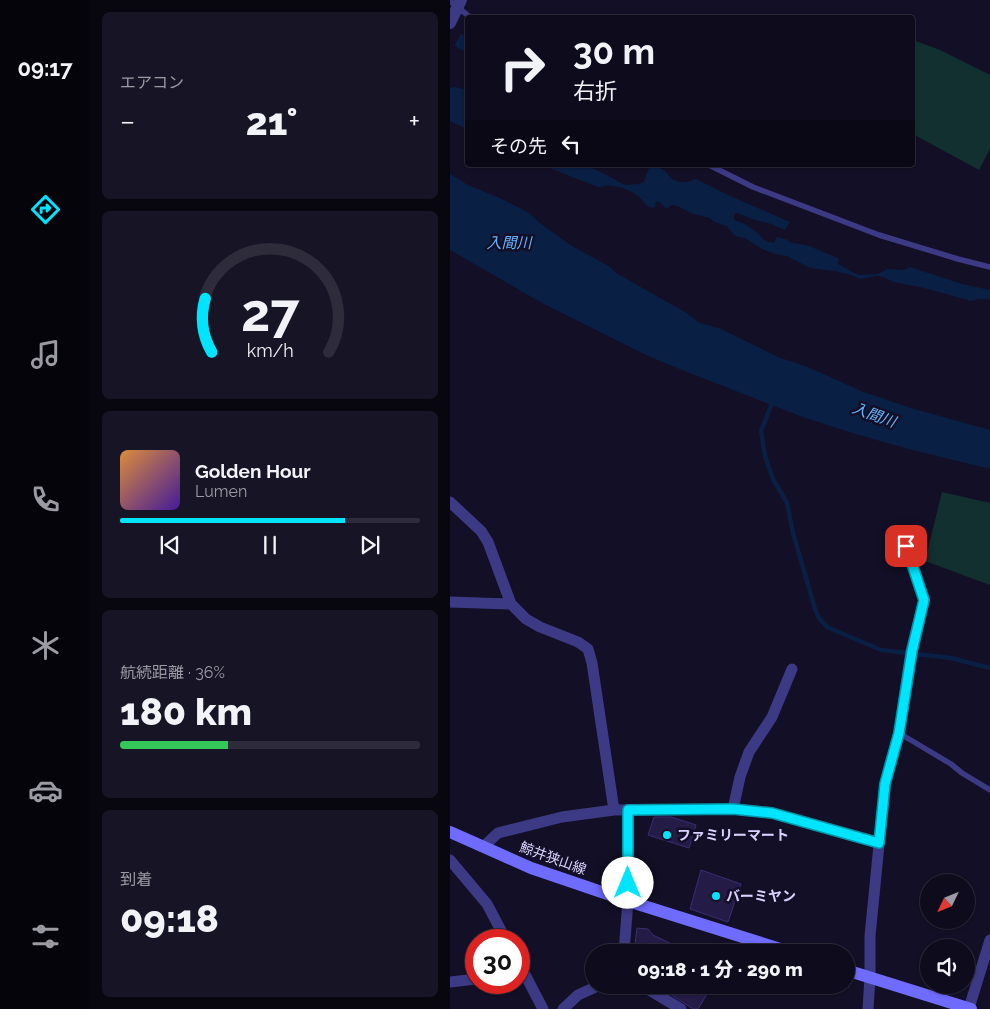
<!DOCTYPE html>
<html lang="ja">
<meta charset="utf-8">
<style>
:root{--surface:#0e0b1c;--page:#171425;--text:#f1f3f6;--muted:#9b9ba3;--line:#2e2b3b;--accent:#00e5ff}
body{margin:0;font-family:Raleway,"Noto Sans JP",sans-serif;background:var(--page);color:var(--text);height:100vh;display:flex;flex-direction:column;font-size:19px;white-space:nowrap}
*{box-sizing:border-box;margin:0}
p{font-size:16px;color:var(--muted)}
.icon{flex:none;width:28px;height:28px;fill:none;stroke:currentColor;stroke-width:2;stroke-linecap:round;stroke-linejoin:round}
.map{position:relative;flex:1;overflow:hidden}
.panel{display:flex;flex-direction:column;gap:12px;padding:12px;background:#08060f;width:360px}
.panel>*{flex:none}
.banner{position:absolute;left:15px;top:15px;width:450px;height:152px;border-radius:5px;box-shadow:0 1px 4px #0004,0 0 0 1px var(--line);background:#0e0b1c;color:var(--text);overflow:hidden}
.needle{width:32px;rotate:227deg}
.buttons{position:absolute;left:470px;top:874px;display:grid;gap:10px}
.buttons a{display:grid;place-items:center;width:55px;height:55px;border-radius:50%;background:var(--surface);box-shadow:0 1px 4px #0004,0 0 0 1px var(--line);font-size:25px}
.speed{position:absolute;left:15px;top:929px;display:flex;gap:10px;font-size:25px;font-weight:700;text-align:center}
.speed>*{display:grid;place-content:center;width:65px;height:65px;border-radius:50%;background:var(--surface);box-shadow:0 1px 4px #0004,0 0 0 1px var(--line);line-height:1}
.speed .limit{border:8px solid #d22;background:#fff;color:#111}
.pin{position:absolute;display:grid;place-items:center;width:42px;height:42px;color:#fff;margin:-21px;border-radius:10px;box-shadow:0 2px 8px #0006}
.me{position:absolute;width:55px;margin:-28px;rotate:0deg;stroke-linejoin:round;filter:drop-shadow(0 0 4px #0008)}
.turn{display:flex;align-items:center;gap:18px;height:105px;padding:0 25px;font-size:22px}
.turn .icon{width:65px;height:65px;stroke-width:2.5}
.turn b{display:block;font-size:35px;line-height:42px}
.then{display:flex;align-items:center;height:48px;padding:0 25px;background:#0003;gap:10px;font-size:19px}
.big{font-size:38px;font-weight:800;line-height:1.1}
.panel .tile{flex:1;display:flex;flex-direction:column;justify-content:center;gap:8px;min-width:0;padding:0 18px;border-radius:8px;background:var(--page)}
.panel .dial{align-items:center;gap:0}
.dial svg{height:130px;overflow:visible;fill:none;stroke:var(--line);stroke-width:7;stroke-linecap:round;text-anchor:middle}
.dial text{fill:var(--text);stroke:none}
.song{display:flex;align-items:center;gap:15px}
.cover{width:60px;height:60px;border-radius:8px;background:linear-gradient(135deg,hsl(30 70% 55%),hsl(260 70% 35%))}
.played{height:5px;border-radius:2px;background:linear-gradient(90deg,var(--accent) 75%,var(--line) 75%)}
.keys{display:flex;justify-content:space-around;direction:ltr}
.heat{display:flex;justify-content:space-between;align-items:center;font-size:28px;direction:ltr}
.charge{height:8px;border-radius:4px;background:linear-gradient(90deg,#34c759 36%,var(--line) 0)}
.trip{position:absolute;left:135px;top:944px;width:270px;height:50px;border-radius:25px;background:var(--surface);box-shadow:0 1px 4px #0004,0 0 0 1px var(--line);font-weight:800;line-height:50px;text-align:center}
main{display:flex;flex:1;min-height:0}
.tab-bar{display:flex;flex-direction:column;width:90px;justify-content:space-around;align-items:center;background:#06040b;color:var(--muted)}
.tab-bar .icon{width:35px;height:35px}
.tab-bar .current{color:var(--accent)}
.tab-bar b{font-size:22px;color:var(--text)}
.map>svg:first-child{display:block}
.green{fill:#12302f}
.water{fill:#0a1f44}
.pier{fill:#130f26}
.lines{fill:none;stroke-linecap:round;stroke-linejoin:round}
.stream{stroke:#0a1f44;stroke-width:4.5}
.building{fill:#241b47;stroke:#3b2d73}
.service{stroke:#3d3a85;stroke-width:5.5}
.minor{stroke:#3d3a85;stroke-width:11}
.secondary{stroke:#6f6bff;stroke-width:12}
.tertiary-bridge{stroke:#3d3a85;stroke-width:12}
.route-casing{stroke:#0095a6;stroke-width:12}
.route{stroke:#00e5ff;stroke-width:9}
.poi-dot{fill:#00e5ff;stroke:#130f26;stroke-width:2}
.labels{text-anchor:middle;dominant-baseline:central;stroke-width:5;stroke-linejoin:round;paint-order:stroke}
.poi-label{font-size:14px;font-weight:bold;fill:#d9d4ff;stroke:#130f26;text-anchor:start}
.street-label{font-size:14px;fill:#d9d4ff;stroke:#130f26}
.water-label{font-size:15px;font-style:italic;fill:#62b6ff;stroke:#130f26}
</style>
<main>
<nav class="tab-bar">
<b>09:17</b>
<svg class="icon current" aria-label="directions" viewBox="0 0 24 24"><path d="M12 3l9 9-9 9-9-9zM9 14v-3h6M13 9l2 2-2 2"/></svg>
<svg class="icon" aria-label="music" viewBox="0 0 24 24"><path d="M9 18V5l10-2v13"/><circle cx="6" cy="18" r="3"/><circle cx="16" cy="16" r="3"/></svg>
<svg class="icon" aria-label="phone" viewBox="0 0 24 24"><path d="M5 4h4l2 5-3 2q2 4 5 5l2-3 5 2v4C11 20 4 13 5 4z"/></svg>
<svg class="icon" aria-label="climate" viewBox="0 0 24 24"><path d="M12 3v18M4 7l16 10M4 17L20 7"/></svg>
<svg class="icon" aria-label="car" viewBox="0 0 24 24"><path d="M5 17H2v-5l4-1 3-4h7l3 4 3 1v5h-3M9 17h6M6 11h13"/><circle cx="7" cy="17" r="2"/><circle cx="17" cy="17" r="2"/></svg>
<svg class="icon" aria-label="filters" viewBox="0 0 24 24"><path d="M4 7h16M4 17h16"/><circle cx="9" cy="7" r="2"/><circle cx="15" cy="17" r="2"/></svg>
</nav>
<section class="panel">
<div class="tile"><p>エアコン</p>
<div class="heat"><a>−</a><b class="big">21°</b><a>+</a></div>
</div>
<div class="tile dial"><svg viewBox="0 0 100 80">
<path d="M14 69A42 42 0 1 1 86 69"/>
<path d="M14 69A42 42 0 0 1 10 36" stroke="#00e5ff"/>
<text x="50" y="56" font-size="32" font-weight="700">27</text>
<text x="50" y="72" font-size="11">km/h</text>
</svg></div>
<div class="tile">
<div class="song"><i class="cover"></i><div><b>Golden Hour</b><p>Lumen</p></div></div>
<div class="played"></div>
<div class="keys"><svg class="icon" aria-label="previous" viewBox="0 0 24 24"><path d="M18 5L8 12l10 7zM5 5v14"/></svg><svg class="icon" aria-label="pause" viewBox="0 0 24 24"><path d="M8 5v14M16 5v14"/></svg><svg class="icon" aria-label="next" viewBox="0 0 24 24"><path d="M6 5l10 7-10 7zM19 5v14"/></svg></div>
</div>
<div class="tile"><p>航続距離 · 36%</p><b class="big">180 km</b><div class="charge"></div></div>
<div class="tile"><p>到着</p><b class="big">09:18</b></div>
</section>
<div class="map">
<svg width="540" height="1009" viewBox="0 0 540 1009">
<rect width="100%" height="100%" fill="#130f26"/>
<!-- green -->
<path class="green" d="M 463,40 L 490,50 L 540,75 L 540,149 L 529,170 L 463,134 Z
M 492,492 L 540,503 L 540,585 L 475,561 Z"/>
<!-- water -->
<path class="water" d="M 0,25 L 17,38 L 17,53 L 5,46 L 0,45 Z
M 5,87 L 17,90 L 17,129 L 0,121 L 0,88 Z
M 92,165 L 132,165 L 147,170 L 175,185 L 189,184 L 194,182 L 199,168 C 204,167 208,167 212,169 C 216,171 218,175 221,178 C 228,184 239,182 246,179 L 278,195 L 340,222 L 335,230 L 321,224 L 305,220 L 287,213 L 284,214 L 284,220 L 295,224 L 308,233 L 314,240 L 319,242 L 324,243 L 327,237 L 338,240 L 339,242 L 359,246 L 388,258 L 389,260 L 388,264 L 404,273 L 411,275 L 428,274 L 437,269 L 454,270 L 460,267 L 512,284 L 540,290 L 540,299 L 530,299 L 520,301 L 515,299 L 510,298 L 474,288 L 444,282 L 433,277 L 427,276 L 410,279 L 398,274 L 385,271 L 360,268 L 337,256 L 325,254 L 312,249 L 295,238 L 288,237 L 283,234 L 277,226 L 264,222 L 260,218 L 244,214 L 227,206 L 221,205 L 217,209 L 208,201 L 206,202 L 205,207 L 202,208 C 195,207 193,199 187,195 C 180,190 165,185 156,186 C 154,186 151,187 148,187 Z
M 0,174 L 18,185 L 52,199 L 79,213 L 91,224 L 109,237 L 122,246 L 160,267 L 166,273 L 226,307 L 237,313 L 248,322 L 271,329 L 328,357 L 358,367 L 411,391 L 461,408 L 540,430 L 540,469 L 455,448 L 402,433 L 350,416 L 227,368 L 196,355 L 92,303 L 0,250 Z"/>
<!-- pier -->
<path class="pier" d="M 0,23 L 12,31 L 3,49 L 0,48 Z"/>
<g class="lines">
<!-- stream -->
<path class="stream" d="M 323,401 L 311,431 L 315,456 L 323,479 L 337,503 L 343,533 L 365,609 L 369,618 L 377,627 L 431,650 L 501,658 L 540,668"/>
</g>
<!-- building -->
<path class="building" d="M 204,817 L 221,817 L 246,825 L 239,848 L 198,835 Z
M 251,870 L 291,884 L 278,922 L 240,909 Z
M 187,928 L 198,929 L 203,935 L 238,952 L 184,952 Z
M 206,985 L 242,985 L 257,994 L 248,1009 L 243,1009 Z"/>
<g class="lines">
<!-- service -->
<path class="service" d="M 0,1 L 21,18
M 259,165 L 303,187 L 429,235 L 508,259 L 540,267
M 449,733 L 501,764 L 512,773 L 540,790"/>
<!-- minor -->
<path class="minor" d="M 0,502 L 31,531 L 38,542 L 61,604 L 76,619 L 90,627 L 128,642 L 138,649 L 142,663 L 164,810
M 0,602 L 61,604
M 283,809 L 290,777 L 299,752 L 322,717 L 342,669
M 33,847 L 48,833 L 112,817 L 164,810 L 283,809 L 322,813 L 429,843
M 0,860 L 37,904 L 56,940
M 174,952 L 178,901 L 178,810
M 69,963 L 93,1009
M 0,982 L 26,979
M 191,985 L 231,1009
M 519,1008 L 540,940
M 113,1009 L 128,995 L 150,985
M 418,1009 L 420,977 L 420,936 L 435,784 L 449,733 L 461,651 L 474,600 L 456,546"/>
<!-- secondary -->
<path class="secondary" d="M 0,832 L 81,868 L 178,901 L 340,952
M 396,970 L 521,1009"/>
<!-- tertiary-bridge -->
<path class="tertiary-bridge" d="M 0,23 L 11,0"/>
</g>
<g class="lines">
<!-- route casing -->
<g class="route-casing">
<path id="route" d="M 178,883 L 178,810 L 283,809 L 322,813 L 429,843 L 435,784 L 449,733 L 462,651 L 474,600 L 456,546"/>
</g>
<!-- route -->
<use href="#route" class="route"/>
</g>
<!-- markers -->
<g class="poi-dot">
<circle cx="217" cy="835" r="5"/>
<circle cx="266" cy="896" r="5"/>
</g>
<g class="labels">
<!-- poi labels -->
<g class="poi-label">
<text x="227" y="835">ファミリーマート</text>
<text x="276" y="896">バーミヤン</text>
</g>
<!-- street labels -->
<g class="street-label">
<text transform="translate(103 858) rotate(20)">鯨井狭山線</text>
</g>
<!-- water labels -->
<g class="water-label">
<text x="59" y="243">入間川</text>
<text transform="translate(424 415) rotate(20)">入間川</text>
</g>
</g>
</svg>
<div class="buttons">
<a><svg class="needle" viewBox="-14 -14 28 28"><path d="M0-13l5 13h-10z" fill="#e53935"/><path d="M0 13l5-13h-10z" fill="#9b9ba3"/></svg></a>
<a><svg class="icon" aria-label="sound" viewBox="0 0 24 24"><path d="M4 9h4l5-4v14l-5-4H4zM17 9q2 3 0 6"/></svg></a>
</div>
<div class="speed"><div class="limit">30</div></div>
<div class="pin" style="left:456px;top:546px;background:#d93025"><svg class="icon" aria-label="arrive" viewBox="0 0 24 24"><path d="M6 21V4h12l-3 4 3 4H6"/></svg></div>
<svg class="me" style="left:178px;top:883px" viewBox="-20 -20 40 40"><circle r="19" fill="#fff"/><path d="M0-13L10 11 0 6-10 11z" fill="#00e5ff"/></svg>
<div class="trip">09:18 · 1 分 · 290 m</div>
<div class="banner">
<div class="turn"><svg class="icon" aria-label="right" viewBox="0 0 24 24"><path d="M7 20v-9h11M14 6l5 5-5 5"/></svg><div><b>30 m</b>右折</div></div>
<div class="then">その先<svg class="icon" aria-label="left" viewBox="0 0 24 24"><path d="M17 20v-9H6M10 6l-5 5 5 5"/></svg></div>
</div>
</div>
</main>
